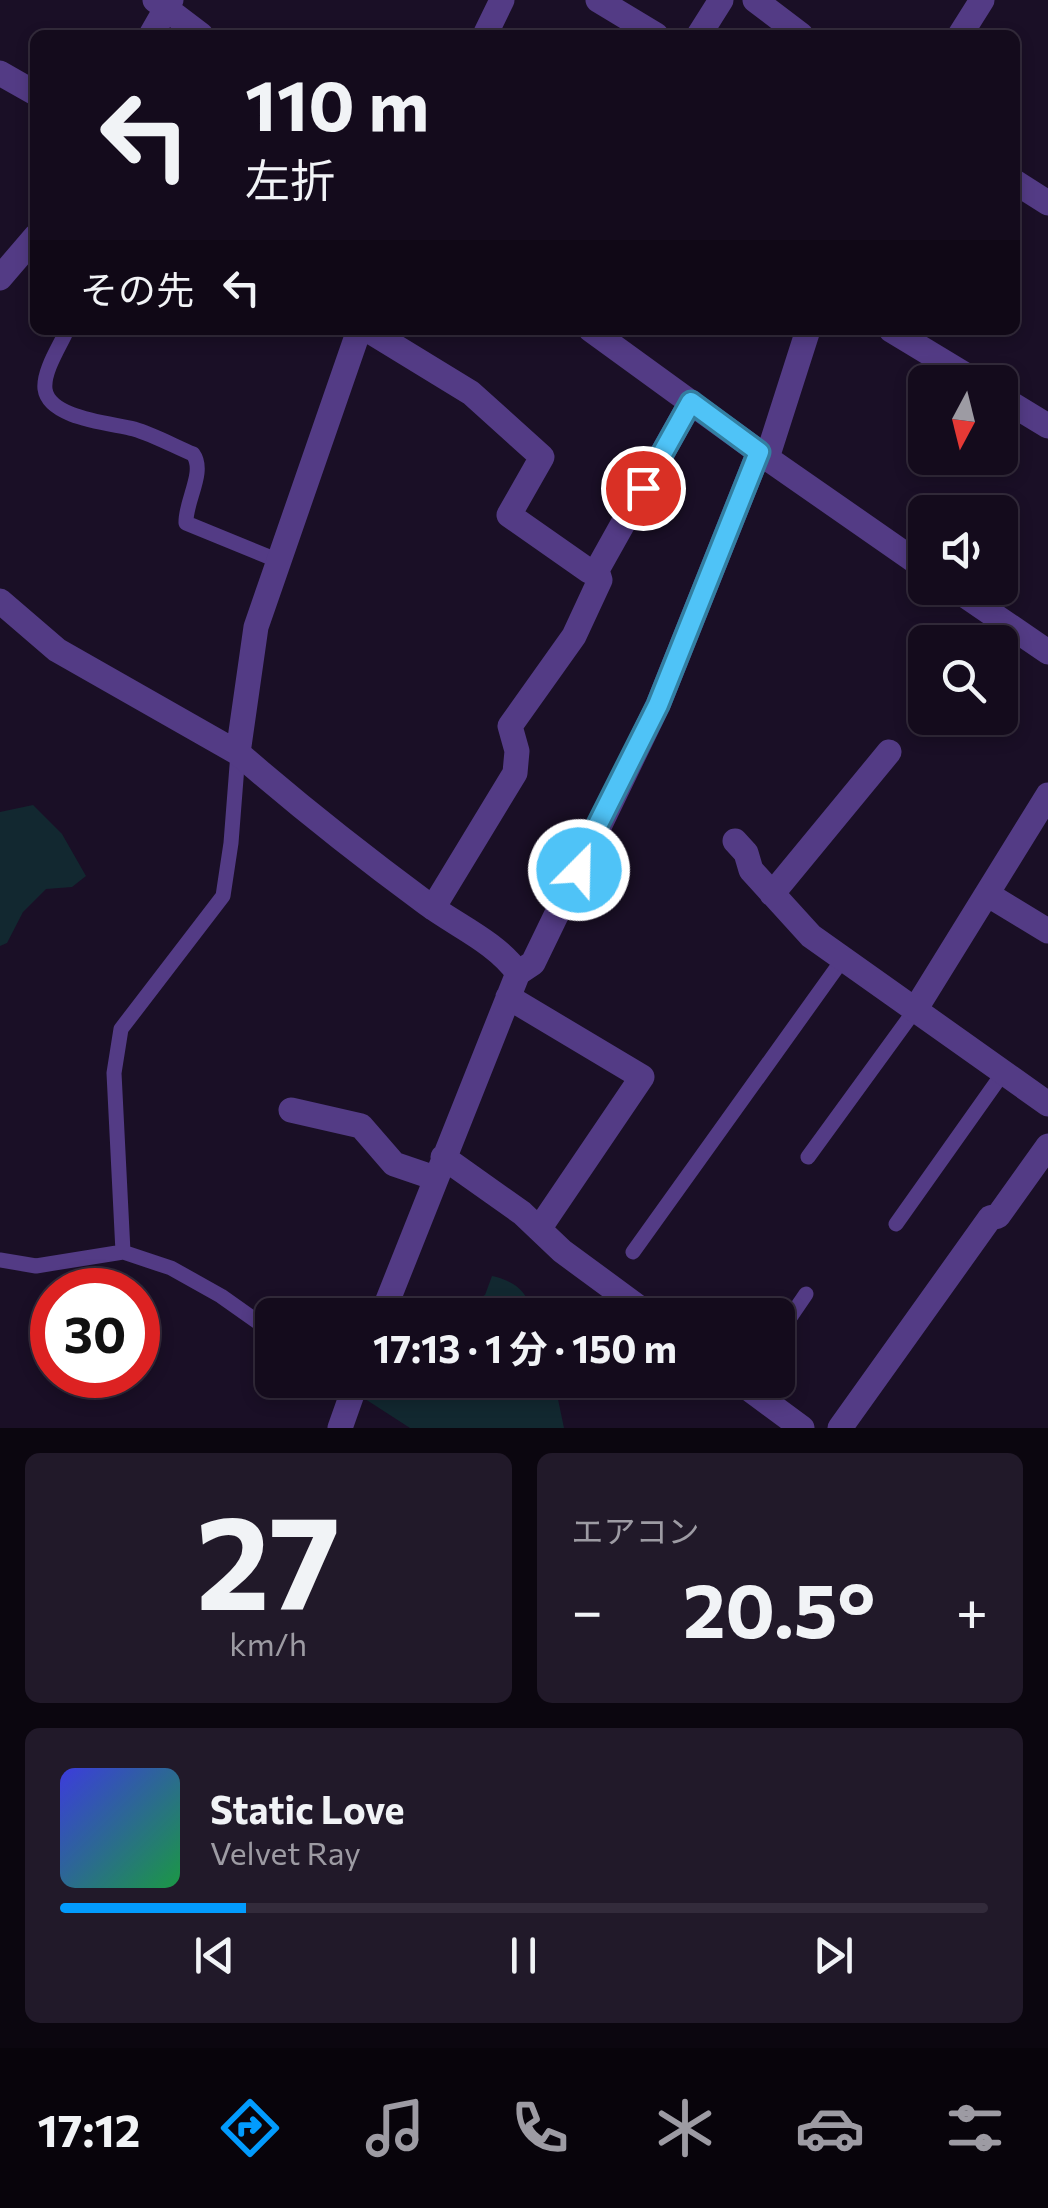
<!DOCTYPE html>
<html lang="ja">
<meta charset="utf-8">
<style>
:root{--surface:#140b1c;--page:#211929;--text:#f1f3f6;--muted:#9d9ba3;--line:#332b3b;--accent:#029bfd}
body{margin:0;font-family:Commissioner,"Noto Sans JP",sans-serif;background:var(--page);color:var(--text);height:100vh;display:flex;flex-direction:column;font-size:38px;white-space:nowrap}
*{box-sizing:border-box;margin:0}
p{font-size:32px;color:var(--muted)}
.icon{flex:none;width:55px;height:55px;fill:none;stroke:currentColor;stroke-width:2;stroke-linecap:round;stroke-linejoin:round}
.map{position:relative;height:1428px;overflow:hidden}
.drawer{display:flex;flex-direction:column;gap:25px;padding:25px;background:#0b060f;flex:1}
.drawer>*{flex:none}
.guide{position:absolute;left:30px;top:30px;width:990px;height:305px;border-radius:15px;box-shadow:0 5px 15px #0003,0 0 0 2px var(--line);background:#140b1c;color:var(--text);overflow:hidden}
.needle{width:65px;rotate:187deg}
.controls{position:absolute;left:908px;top:365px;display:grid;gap:20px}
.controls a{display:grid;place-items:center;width:110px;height:110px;border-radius:15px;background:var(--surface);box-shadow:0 5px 15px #0003,0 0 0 2px var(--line);font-size:50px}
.speed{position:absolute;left:30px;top:1268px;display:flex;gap:20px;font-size:50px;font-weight:700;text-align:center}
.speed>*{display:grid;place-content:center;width:130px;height:130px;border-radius:50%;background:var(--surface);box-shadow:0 5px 15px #0003,0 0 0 2px var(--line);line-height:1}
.speed .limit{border:15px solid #d22;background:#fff;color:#111}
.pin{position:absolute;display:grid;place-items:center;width:85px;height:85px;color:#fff;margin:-42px;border:5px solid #fff;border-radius:50%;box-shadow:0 2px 10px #0007}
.me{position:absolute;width:110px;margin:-55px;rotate:23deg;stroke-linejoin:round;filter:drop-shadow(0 0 8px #0008)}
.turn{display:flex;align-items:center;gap:35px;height:210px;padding:0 50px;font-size:45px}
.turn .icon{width:130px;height:130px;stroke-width:2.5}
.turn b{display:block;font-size:70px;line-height:85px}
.then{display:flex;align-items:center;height:95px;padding:0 50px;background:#0003;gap:20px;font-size:38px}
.big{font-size:75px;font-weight:700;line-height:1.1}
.drawer .widget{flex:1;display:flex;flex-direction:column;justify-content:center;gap:15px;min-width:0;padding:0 35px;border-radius:15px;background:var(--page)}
.drawer .dial{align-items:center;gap:0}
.dial b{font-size:130px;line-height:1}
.song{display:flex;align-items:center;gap:30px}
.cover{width:120px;height:120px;border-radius:15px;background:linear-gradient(135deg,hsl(240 70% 55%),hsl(140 70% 35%))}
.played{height:10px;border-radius:5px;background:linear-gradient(90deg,var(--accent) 20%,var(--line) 20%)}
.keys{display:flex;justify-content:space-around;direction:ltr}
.heat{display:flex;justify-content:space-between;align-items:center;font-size:55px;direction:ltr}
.drawer .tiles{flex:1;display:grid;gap:25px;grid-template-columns:1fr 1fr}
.widget:last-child{grid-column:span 2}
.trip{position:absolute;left:255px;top:1298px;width:540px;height:100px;border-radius:15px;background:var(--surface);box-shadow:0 5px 15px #0003,0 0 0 2px var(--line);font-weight:700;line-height:100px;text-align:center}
.tabs{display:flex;height:160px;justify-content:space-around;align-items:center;background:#08040b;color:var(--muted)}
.tabs .icon{width:70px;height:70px}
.tabs .selected{color:var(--accent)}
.tabs b{font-size:45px;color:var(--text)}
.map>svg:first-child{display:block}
.green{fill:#122830}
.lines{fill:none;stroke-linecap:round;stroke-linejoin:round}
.lane{stroke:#533b85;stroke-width:15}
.street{stroke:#533b85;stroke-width:25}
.route-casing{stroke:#337fa1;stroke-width:25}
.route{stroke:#4fc3f7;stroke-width:18}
</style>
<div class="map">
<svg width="1048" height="1428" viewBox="0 0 1048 1428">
<rect width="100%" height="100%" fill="#1a0f26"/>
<!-- green -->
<path class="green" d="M 33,805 L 62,834 L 86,876 L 72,887 L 46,889 L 23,912 L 7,943 L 0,946 L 0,812 Z
M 492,1276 C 512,1280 533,1293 528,1315 L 399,1315 L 413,1308 L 422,1309 L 433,1296 L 461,1301 L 474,1301 L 485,1295 Z
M 367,1380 L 554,1380 L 564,1428 L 410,1428 L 362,1397 Z"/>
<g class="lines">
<!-- lane -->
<path class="lane" d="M 67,330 C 60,346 43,371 45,389 C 49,419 112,423 134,429 C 154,435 174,446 193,454 C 206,472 185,501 186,523 L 279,561
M 238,753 L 231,843 L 223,896 L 121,1029 L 114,1073 L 123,1252 L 171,1268 L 221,1296 L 272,1332
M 808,1157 L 915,1010
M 896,1224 L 1003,1073
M 633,1252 L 843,959
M 0,1260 L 36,1266 L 123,1252
M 778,1335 L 806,1294"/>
<!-- street -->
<path class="street" d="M 155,0 L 201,35
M 598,0 L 656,35
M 755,0 L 801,35
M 151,35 L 171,0
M 485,35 L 502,0
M 699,35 L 721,0
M 960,35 L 982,0
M 0,73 L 35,93
M 1015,182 L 1048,203
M 0,278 L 35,237
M 359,330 L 256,627 L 238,753 C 299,806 361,855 426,903 C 457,926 496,942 518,973 L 382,1315
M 368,330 L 471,393 L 542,457 L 509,515 L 589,571 L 597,570
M 591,330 L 767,458 L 925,568
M 891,330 L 977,382
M 1000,397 L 1048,426
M 767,458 L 808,330
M 954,588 L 1048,652
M 0,601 L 57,650 L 238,753
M 735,841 L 746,853 L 751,870 L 811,936 L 1048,1104
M 772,894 L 889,752
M 987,894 L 1048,931
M 433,908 L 515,773 L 517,751 L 510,726 L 574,636 L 600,580 L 597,570 L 691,402
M 518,973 L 533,963 L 658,705 L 759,452
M 508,997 L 642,1077 L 539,1229
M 915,1010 L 1048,795
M 291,1110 L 361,1126 L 394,1164 L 435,1178
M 443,1157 L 522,1213 L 562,1251 L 649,1315
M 737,1380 L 802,1428
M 340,1428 L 357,1380
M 840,1428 L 990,1218 L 998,1216 L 1048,1146"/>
</g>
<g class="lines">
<!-- route casing -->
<g class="route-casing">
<path id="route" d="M 579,870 L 584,852 L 658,705 L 759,452 L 691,402 L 643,488"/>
</g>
<!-- route -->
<use href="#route" class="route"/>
</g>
</svg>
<div class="controls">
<a><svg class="needle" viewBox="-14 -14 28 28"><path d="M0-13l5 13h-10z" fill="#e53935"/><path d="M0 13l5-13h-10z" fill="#9d9ba3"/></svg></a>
<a><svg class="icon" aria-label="sound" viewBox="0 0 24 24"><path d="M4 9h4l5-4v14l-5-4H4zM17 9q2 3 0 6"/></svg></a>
<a><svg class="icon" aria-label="search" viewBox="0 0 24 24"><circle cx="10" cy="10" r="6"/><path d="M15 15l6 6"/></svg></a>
</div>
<div class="speed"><div class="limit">30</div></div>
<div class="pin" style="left:643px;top:488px;background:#d93025"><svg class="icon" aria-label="arrive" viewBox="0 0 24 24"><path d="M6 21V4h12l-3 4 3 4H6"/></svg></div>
<svg class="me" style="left:579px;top:870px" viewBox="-20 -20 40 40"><circle r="17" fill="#4fc3f7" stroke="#fff" stroke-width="3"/><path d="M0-11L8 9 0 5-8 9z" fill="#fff"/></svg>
<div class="trip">17:13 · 1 分 · 150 m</div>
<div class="guide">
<div class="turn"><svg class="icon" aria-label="left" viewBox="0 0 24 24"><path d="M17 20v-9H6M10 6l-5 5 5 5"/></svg><div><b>110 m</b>左折</div></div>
<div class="then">その先<svg class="icon" aria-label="left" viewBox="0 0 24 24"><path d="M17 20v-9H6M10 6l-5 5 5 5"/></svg></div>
</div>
</div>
<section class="drawer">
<div class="tiles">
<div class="widget dial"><b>27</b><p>km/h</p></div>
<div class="widget"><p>エアコン</p>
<div class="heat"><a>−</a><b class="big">20.5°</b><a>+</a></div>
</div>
<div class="widget">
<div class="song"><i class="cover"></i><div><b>Static Love</b><p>Velvet Ray</p></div></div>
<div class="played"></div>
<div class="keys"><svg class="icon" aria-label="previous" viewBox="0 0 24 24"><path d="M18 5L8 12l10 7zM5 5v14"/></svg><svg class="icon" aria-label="pause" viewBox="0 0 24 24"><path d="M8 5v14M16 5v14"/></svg><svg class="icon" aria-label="next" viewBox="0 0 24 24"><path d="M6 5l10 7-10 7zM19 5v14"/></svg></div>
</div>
</div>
</section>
<nav class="tabs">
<b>17:12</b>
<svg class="icon selected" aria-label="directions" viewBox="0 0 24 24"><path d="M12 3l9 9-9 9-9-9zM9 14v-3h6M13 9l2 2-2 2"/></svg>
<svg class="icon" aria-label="music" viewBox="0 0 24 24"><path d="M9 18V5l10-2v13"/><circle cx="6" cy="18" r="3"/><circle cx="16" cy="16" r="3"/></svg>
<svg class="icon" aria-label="phone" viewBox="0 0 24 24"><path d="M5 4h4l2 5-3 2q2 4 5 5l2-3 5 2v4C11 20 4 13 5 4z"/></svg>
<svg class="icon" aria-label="climate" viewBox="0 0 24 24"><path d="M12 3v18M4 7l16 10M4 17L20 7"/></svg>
<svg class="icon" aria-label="car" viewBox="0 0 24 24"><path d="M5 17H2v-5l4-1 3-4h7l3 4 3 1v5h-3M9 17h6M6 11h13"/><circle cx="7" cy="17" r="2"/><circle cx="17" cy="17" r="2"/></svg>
<svg class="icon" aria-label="filters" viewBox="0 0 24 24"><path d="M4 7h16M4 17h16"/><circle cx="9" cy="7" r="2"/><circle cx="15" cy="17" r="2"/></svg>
</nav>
